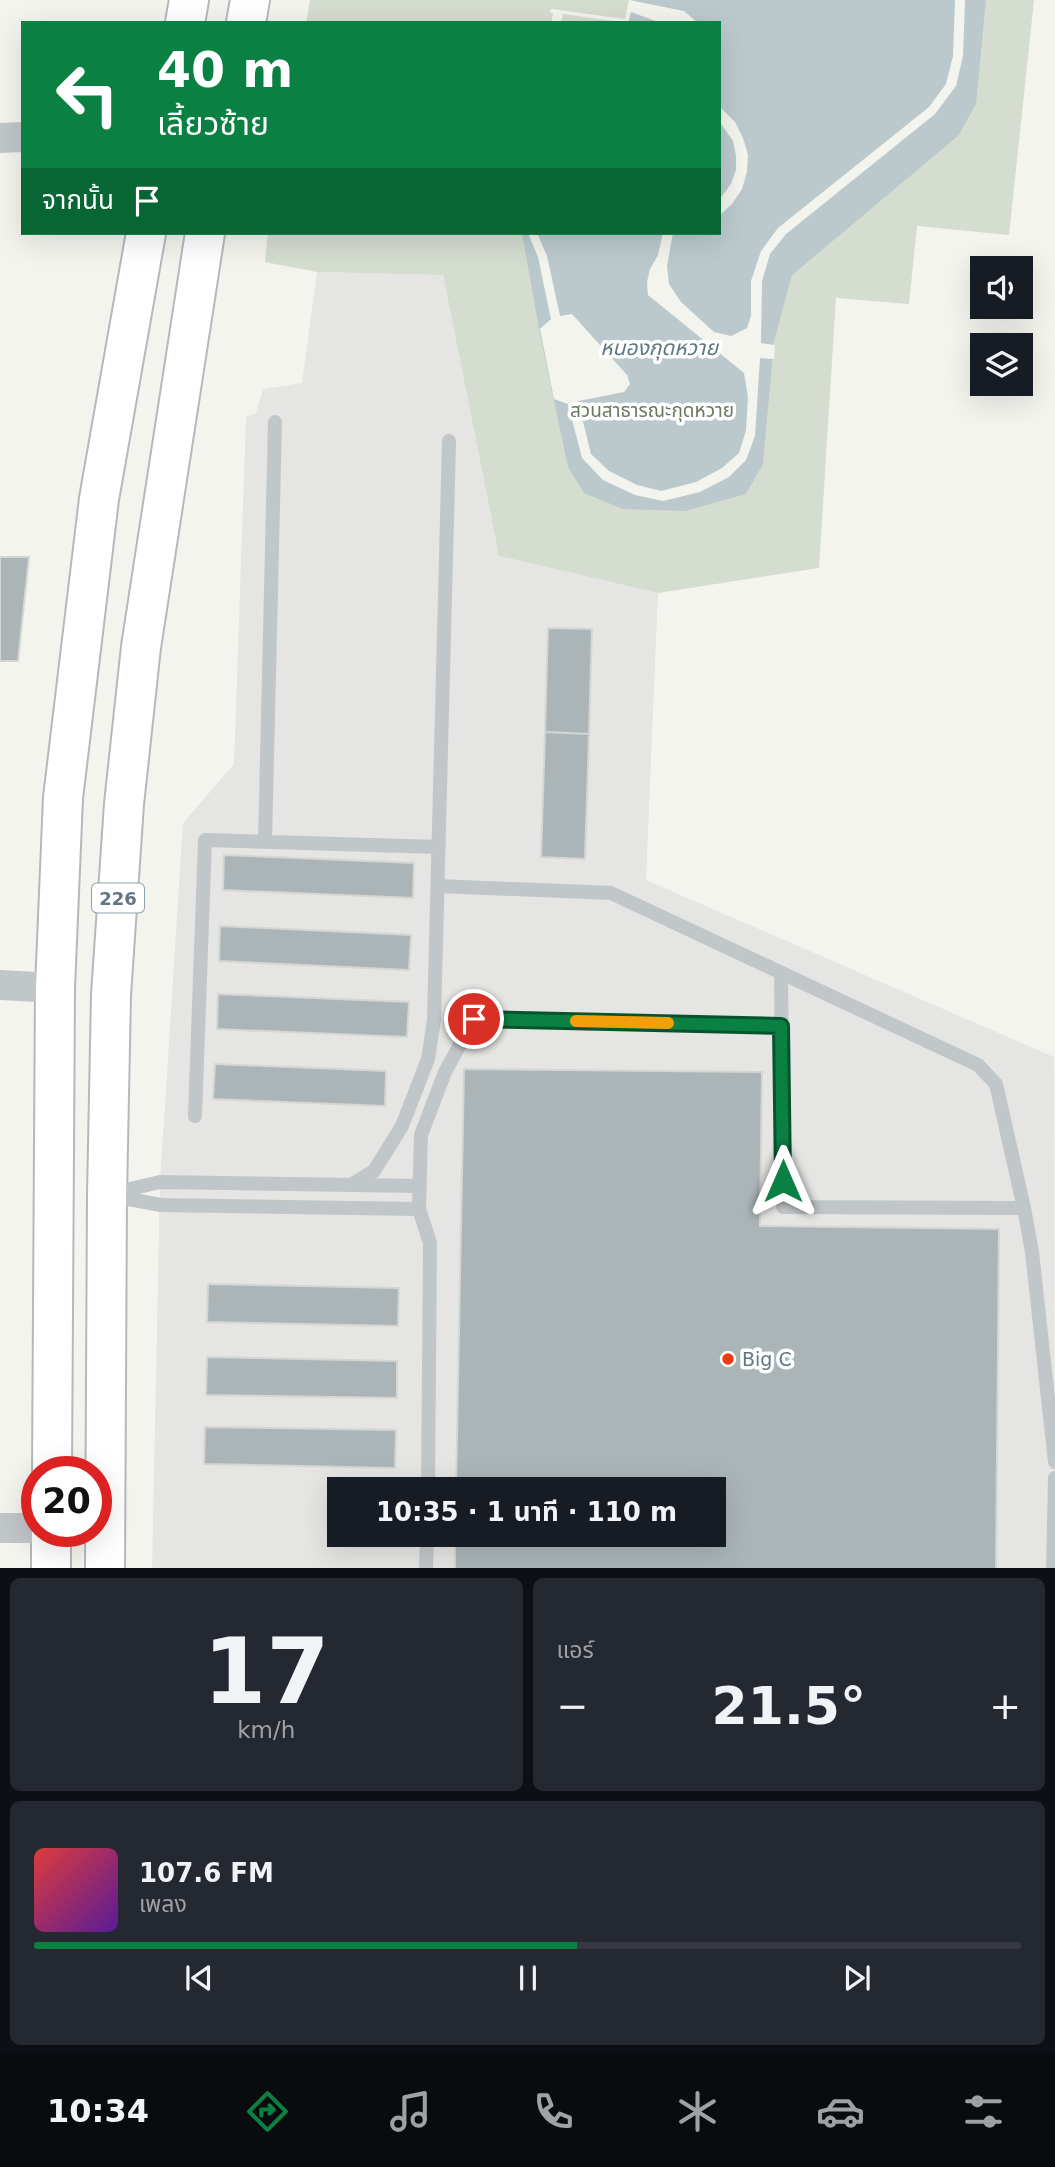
<!DOCTYPE html>
<html lang="th">
<meta charset="utf-8">
<style>
:root{--surface:#171b24;--page:#242831;--text:#f1f3f6;--muted:#9ea1a6;--line:#363941;--accent:#0b8043}
body{margin:0;font-family:"DejaVu Sans","Noto Sans Thai",sans-serif;background:var(--page);color:var(--text);height:100vh;display:flex;flex-direction:column;font-size:26px;white-space:nowrap}
*{box-sizing:border-box;margin:0}
p{font-size:23px;color:var(--muted)}
.icon{flex:none;width:38px;height:38px;fill:none;stroke:currentColor;stroke-width:2;stroke-linecap:round;stroke-linejoin:round}
.map{position:relative;height:1568px;overflow:hidden}
.drawer{display:flex;flex-direction:column;gap:10px;padding:10px;background:#0d0f14;flex:1}
.drawer>*{flex:none}
.guide{position:absolute;left:21px;top:21px;width:700px;height:214px;border-radius:0px;box-shadow:0 7px 28px #0002;background:#0b8043;color:#fff;overflow:hidden}
.fabs{position:absolute;left:970px;top:256px;display:grid;gap:14px}
.fabs a{display:grid;place-items:center;width:63px;height:63px;border-radius:0px;background:var(--surface);box-shadow:0 7px 28px #0002;font-size:35px}
.speed{position:absolute;left:21px;top:1456px;display:flex;gap:14px;font-size:35px;font-weight:700;text-align:center}
.speed>*{display:grid;place-content:center;width:91px;height:91px;border-radius:50%;background:var(--surface);box-shadow:0 7px 28px #0002;line-height:1}
.speed .limit{border:10px solid #d22;background:#fff;color:#111}
.pin{position:absolute;display:grid;place-items:center;width:60px;height:60px;color:#fff;margin:-30px;border:4px solid #fff;border-radius:50%;box-shadow:0 2px 7px #0007}
.me{position:absolute;width:77px;margin:-38px;rotate:0deg;stroke-linejoin:round;filter:drop-shadow(0 0 5px #0008)}
.turn{display:flex;align-items:center;gap:24px;height:147px;padding:0 21px;font-size:32px}
.turn .icon{width:91px;height:91px;stroke-width:2.5}
.turn b{display:block;font-size:49px;line-height:60px}
.then{display:flex;align-items:center;height:66px;padding:0 21px;background:#0003;gap:14px;font-size:26px}
.big{font-size:52px;font-weight:700;line-height:1.1}
.drawer .card{flex:1;display:flex;flex-direction:column;justify-content:center;gap:10px;min-width:0;padding:0 24px;border-radius:10px;background:var(--page)}
.drawer .dial{align-items:center;gap:0}
.dial b{font-size:91px;line-height:1}
.song{display:flex;align-items:center;gap:21px}
.cover{width:84px;height:84px;border-radius:10px;background:linear-gradient(135deg,hsl(0 70% 55%),hsl(270 70% 35%))}
.played{height:7px;border-radius:4px;background:linear-gradient(90deg,var(--accent) 55%,var(--line) 55%)}
.keys{display:flex;justify-content:space-around;direction:ltr}
.heat{display:flex;justify-content:space-between;align-items:center;font-size:38px;direction:ltr}
.drawer .tiles{flex:1;display:grid;gap:10px;grid-template-columns:1fr 1fr}
.card:last-child{grid-column:span 2}
.trip{position:absolute;left:327px;top:1477px;width:399px;height:70px;border-radius:0px;background:var(--surface);box-shadow:0 7px 28px #0002;font-weight:700;line-height:70px;text-align:center}
.tab-bar{display:flex;height:112px;justify-content:space-around;align-items:center;background:#090b0e;color:var(--muted)}
.tab-bar .icon{width:49px;height:49px}
.tab-bar .selected{color:var(--accent)}
.tab-bar b{font-size:32px;color:var(--text)}
.map>svg:first-child{display:block}
.built{fill:#e5e5e3;fill-rule:evenodd}
.green{fill:#d5dcd0}
.water{fill:#bbc9cd}
.pier{fill:#f4f4ef}
.building{fill:#abb5b8;stroke:#d5d5d2;stroke-width:2}
.lines{fill:none;stroke-linecap:round;stroke-linejoin:round}
.primary-casing{stroke:#b4b9bc;stroke-width:42}
.lane{stroke:#c1c6c8;stroke-width:14}
.street{stroke:#c1c6c8;stroke-width:30}
.primary{stroke:#fff;stroke-width:38}
.route-casing{stroke:#07532c;stroke-width:18}
.route{stroke:#0b8043;stroke-width:12}
.slow{stroke:#f59e0b;stroke-width:12}
.poi-dot{fill:#f13913;stroke:#fff;stroke-width:2.5}
.labels{text-anchor:middle;dominant-baseline:central;stroke-width:7;stroke-linejoin:round;paint-order:stroke}
.shield{fill:#fff;stroke:#909fa8;stroke-width:2}
.shield-label{font-size:18px;font-weight:bold;fill:#617683}
.park-label{font-size:19px;fill:#677a60;stroke:#fff}
.poi-label{font-size:19px;fill:#617683;stroke:#fff;text-anchor:start}
.water-label{font-size:21px;font-style:italic;fill:#5c7981;stroke:#fff}
</style>
<div class="map">
<svg width="1055" height="1569" viewBox="0 0 1055 1569">
<rect width="100%" height="100%" fill="#f4f4ef"/>
<!-- built -->
<path class="built" d="M 317,272 L 443,275 L 499,556 L 658,593 L 646,880 L 1054,1057 L 1055,1568 L 152,1569 L 160,1182 L 183,823 L 234,764 L 246,417 L 256,413 L 263,389 L 302,383 ZM 340,1489 L 714,1489 L 714,1535 L 340,1535 Z"/>
<!-- green -->
<path class="green" d="M 310,0 L 1034,0 L 1009,235 L 917,226 L 909,304 L 836,298 L 819,568 L 658,593 L 499,556 L 443,275 L 317,272 L 265,262 L 268,233 L 719,233 L 719,23 L 306,23 Z"/>
<!-- water -->
<path class="water" d="M 633,0 L 986,0 L 976,104 L 958,136 L 792,275 L 774,341 L 763,464 L 746,494 L 685,511 L 623,509 L 584,493 L 568,467 L 539,329 L 522,233 L 719,233 L 719,23 L 628,23 Z"/>
<!-- pier -->
<path class="pier" d="M 629,0 L 684,11 L 698,23 L 661,23 L 631,12 L 628,23 L 563,14 L 561,23 L 551,23 L 553,13 L 549,12 L 552,9 L 625,19 Z
M 955,0 L 965,0 L 963,56 L 956,86 L 935,114 L 786,234 L 770,254 L 762,281 L 761,343 L 775,345 L 774,359 L 760,358 L 755,436 L 746,460 L 729,477 L 700,492 L 663,501 L 635,495 L 603,480 L 582,458 L 568,404 L 554,399 L 540,329 L 551,319 L 538,257 L 528,233 L 537,233 L 547,256 L 560,316 L 572,314 L 627,375 L 630,384 L 624,392 L 578,401 L 591,454 L 609,471 L 637,485 L 661,491 L 696,482 L 722,468 L 739,453 L 746,431 L 748,397 L 744,373 L 648,295 L 647,282 L 650,269 L 658,255 L 663,233 L 673,233 L 667,266 L 669,284 L 681,302 L 714,332 L 731,336 L 747,328 L 751,316 L 751,281 L 761,251 L 778,228 L 929,107 L 946,84 L 953,56 Z
M 719,106 L 735,122 L 743,138 L 748,155 L 747,172 L 742,189 L 732,204 L 719,216 L 719,200 L 731,184 L 736,170 L 736,156 L 733,141 L 719,121 Z"/>
<!-- building -->
<path class="building" d="M 0,557 L 29,557 L 18,661 L 0,661 Z
M 548,628 L 592,629 L 589,734 L 545,732 Z
M 545,732 L 589,734 L 585,859 L 541,857 Z
M 224,855 L 414,863 L 413,898 L 223,890 Z
M 220,926 L 411,935 L 409,970 L 219,961 Z
M 218,994 L 409,1002 L 407,1037 L 217,1029 Z
M 215,1064 L 386,1071 L 385,1106 L 213,1099 Z
M 464,1069 L 762,1072 L 760,1226 L 999,1229 L 996,1569 L 455,1569 L 455,1535 L 714,1535 L 714,1489 L 456,1489 Z
M 208,1284 L 399,1288 L 398,1326 L 207,1322 Z
M 207,1357 L 397,1361 L 397,1398 L 206,1395 Z
M 205,1427 L 396,1430 L 395,1468 L 204,1464 Z"/>
<g class="lines">
<!-- primary casing -->
<g class="primary-casing">
<path id="primary" d="M 185,23 L 189,0
M 246,23 L 250,0
M 52,1472 L 55,988 L 63,798 L 99,499 L 146,233
M 51,1569 L 51,1531
M 105,1569 L 107,1195 L 111,995 L 124,804 L 141,647 L 205,233"/>
</g>
<!-- lane -->
<path class="lane" d="M 265,842 L 275,422
M 438,886 L 611,893 L 978,1065 L 996,1084 L 1024,1208 L 1032,1252 L 1055,1462
M 781,973 L 783,1207 L 1024,1208
M 195,1116 L 205,840 L 439,847
M 351,1185 L 374,1171 L 402,1126 L 428,1059 L 434,1020 L 449,441
M 108,1194 L 160,1182 L 420,1186
M 112,1196 L 161,1205 L 419,1209
M 428,1489 L 430,1243 L 419,1209 L 421,1135 L 445,1072 L 474,1019 L 781,1026
M 426,1569 L 427,1535
M 1053,1569 L 1055,1478"/>
<!-- street -->
<path class="street" d="M 0,138 L 23,137
M 0,985 L 55,988
M 0,1528 L 37,1528"/>
<!-- primary -->
<use href="#primary" class="primary"/>
</g>
<g class="lines">
<!-- route casing -->
<g class="route-casing">
<path id="route" d="M 474,1019 L 781,1026 L 783,1181"/>
</g>
<!-- route -->
<use href="#route" class="route"/>
<!-- slow -->
<path class="slow" d="M 576,1021 L 668,1023"/>
</g>
<!-- markers -->
<circle class="poi-dot" cx="728" cy="1359" r="7"/>
<g class="labels">
<!-- shield labels -->
<rect class="shield" x="92" y="883.5" width="52" height="29" rx="5"/>
<g class="shield-label">
<text x="118" y="898">226</text>
</g>
<!-- park labels -->
<g class="park-label">
<text x="652" y="410">สวนสาธารณะกุดหวาย</text>
</g>
<!-- poi labels -->
<g class="poi-label">
<text x="742" y="1359">Big C</text>
</g>
<!-- water labels -->
<g class="water-label">
<text x="659" y="348">หนองกุดหวาย</text>
</g>
</g>
</svg>
<div class="fabs">
<a><svg class="icon" aria-label="sound" viewBox="0 0 24 24"><path d="M4 9h4l5-4v14l-5-4H4zM17 9q2 3 0 6"/></svg></a>
<a><svg class="icon" aria-label="layers" viewBox="0 0 24 24"><path d="M12 4l9 5-9 5-9-5zM3 14l9 5 9-5"/></svg></a>
</div>
<div class="speed"><div class="limit">20</div></div>
<div class="pin" style="left:474px;top:1019px;background:#d93025"><svg class="icon" aria-label="arrive" viewBox="0 0 24 24"><path d="M6 21V4h12l-3 4 3 4H6"/></svg></div>
<svg class="me" style="left:783px;top:1181px" viewBox="-20 -20 40 40"><path d="M0-17L14 15 0 8-14 15z" fill="#0b8043" stroke="#fff" stroke-width="4"/></svg>
<div class="trip">10:35 · 1 นาที · 110 m</div>
<div class="guide">
<div class="turn"><svg class="icon" aria-label="left" viewBox="0 0 24 24"><path d="M17 20v-9H6M10 6l-5 5 5 5"/></svg><div><b>40 m</b>เลี้ยวซ้าย</div></div>
<div class="then">จากนั้น<svg class="icon" aria-label="arrive" viewBox="0 0 24 24"><path d="M6 21V4h12l-3 4 3 4H6"/></svg></div>
</div>
</div>
<section class="drawer">
<div class="tiles">
<div class="card dial"><b>17</b><p>km/h</p></div>
<div class="card"><p>แอร์</p>
<div class="heat"><a>−</a><b class="big">21.5°</b><a>+</a></div>
</div>
<div class="card">
<div class="song"><i class="cover"></i><div><b>107.6 FM</b><p>เพลง</p></div></div>
<div class="played"></div>
<div class="keys"><svg class="icon" aria-label="previous" viewBox="0 0 24 24"><path d="M18 5L8 12l10 7zM5 5v14"/></svg><svg class="icon" aria-label="pause" viewBox="0 0 24 24"><path d="M8 5v14M16 5v14"/></svg><svg class="icon" aria-label="next" viewBox="0 0 24 24"><path d="M6 5l10 7-10 7zM19 5v14"/></svg></div>
</div>
</div>
</section>
<nav class="tab-bar">
<b>10:34</b>
<svg class="icon selected" aria-label="directions" viewBox="0 0 24 24"><path d="M12 3l9 9-9 9-9-9zM9 14v-3h6M13 9l2 2-2 2"/></svg>
<svg class="icon" aria-label="music" viewBox="0 0 24 24"><path d="M9 18V5l10-2v13"/><circle cx="6" cy="18" r="3"/><circle cx="16" cy="16" r="3"/></svg>
<svg class="icon" aria-label="phone" viewBox="0 0 24 24"><path d="M5 4h4l2 5-3 2q2 4 5 5l2-3 5 2v4C11 20 4 13 5 4z"/></svg>
<svg class="icon" aria-label="climate" viewBox="0 0 24 24"><path d="M12 3v18M4 7l16 10M4 17L20 7"/></svg>
<svg class="icon" aria-label="car" viewBox="0 0 24 24"><path d="M5 17H2v-5l4-1 3-4h7l3 4 3 1v5h-3M9 17h6M6 11h13"/><circle cx="7" cy="17" r="2"/><circle cx="17" cy="17" r="2"/></svg>
<svg class="icon" aria-label="filters" viewBox="0 0 24 24"><path d="M4 7h16M4 17h16"/><circle cx="9" cy="7" r="2"/><circle cx="15" cy="17" r="2"/></svg>
</nav>
